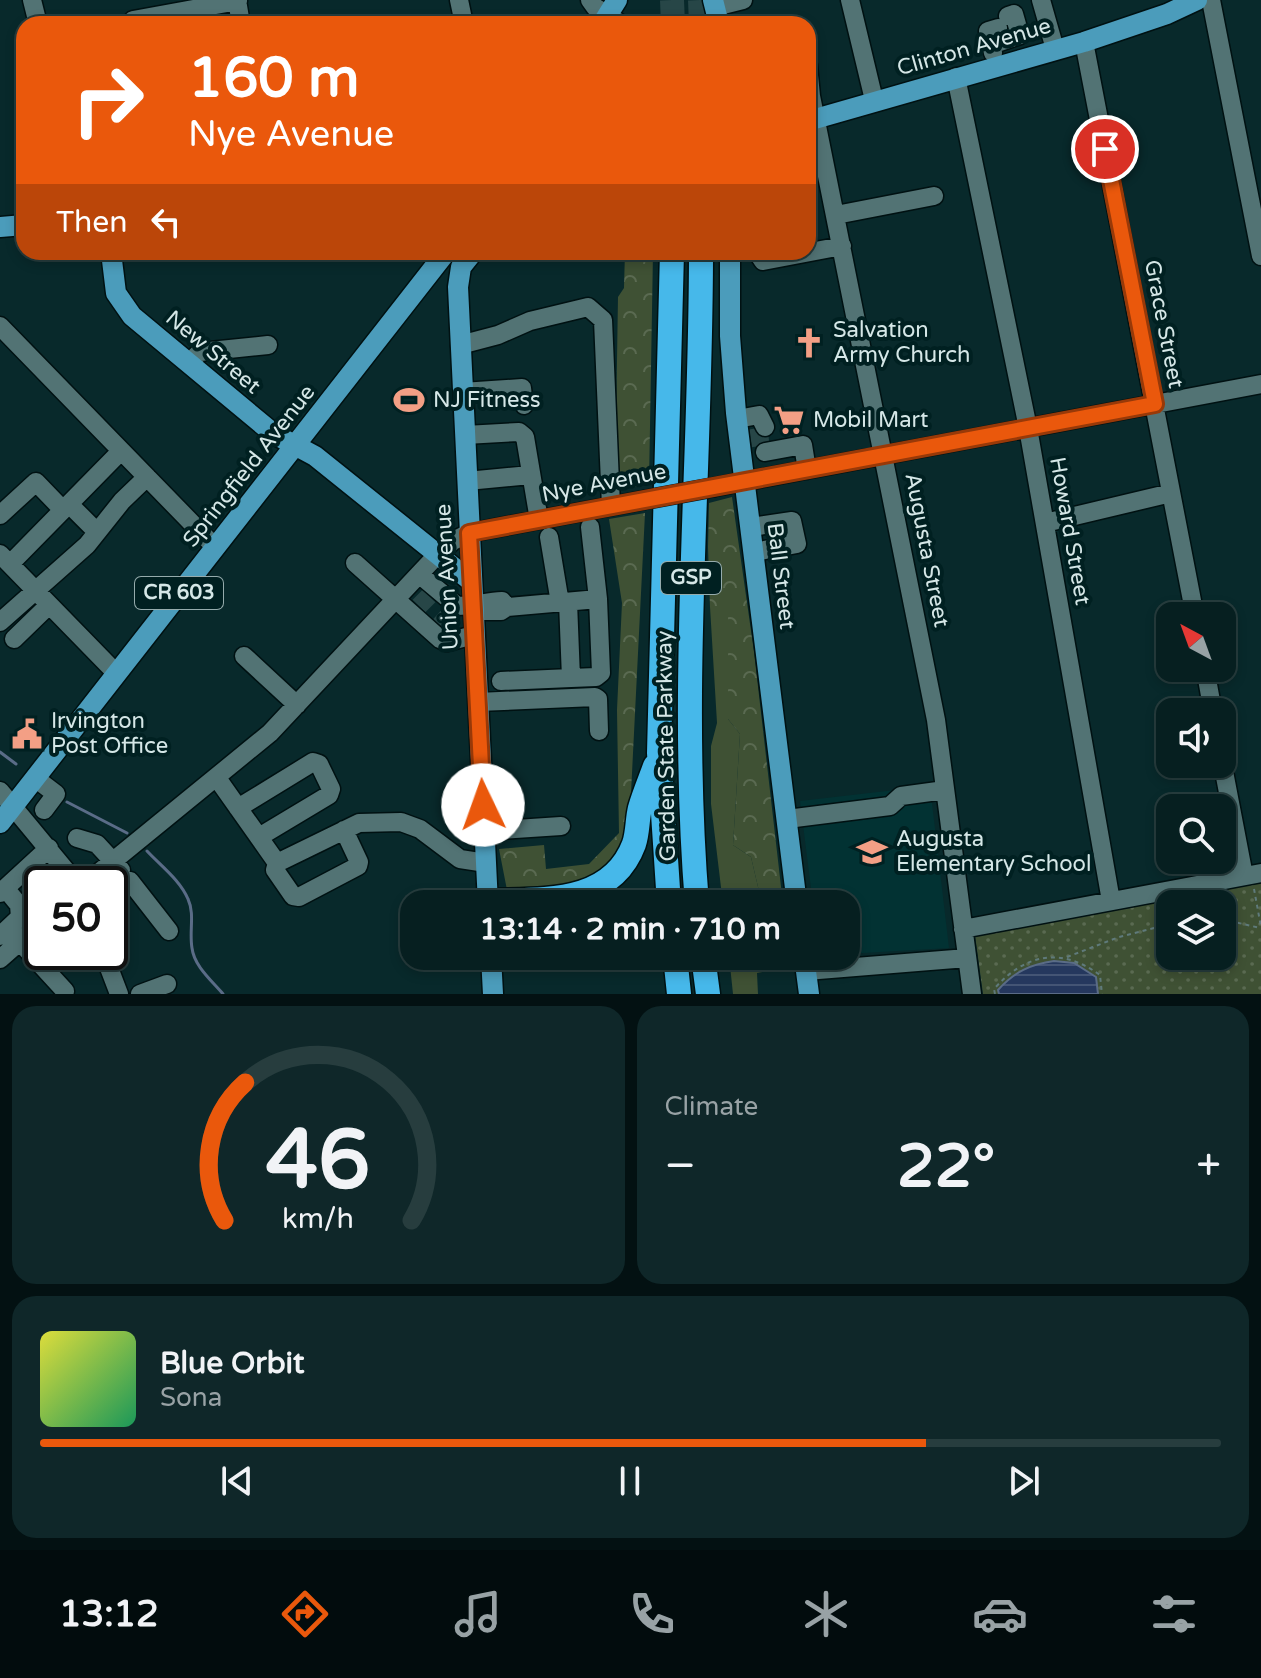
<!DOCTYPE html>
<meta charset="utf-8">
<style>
:root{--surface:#061f20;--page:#0f2729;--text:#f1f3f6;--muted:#98a2a5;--line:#273d3e;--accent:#ea580c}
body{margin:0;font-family:"Varela Round",sans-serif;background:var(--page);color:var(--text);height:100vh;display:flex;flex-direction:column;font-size:30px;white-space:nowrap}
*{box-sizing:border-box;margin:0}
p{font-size:26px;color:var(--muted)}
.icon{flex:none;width:44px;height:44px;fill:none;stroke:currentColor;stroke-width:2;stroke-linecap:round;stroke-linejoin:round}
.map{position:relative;height:994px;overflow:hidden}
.drawer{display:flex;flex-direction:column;gap:12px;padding:12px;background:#031112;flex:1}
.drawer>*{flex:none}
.top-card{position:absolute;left:16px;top:16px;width:800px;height:244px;border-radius:24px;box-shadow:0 4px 12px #0003,0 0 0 2px var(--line);background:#ea580c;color:#fff;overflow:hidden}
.needle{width:52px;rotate:319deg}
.fabs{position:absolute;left:1156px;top:602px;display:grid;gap:16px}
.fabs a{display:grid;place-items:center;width:80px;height:80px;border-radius:16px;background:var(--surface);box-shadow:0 4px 12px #0003,0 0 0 2px var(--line);font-size:40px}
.speed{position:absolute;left:24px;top:866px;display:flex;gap:16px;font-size:40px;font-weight:700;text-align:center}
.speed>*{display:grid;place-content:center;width:104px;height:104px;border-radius:50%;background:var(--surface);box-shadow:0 4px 12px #0003,0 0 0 2px var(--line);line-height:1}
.speed .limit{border:4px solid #111;border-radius:12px;background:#fff;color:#111}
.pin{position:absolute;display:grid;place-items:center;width:68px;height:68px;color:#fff;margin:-34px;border:4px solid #fff;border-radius:50%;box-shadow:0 2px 8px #0007}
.me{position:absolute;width:88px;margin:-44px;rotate:357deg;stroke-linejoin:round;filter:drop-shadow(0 0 6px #0008)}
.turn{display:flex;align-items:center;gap:28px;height:168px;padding:0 40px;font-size:36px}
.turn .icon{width:104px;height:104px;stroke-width:2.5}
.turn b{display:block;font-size:56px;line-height:68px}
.then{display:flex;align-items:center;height:76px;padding:0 40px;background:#0003;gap:16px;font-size:30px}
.big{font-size:60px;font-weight:700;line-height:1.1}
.drawer .tile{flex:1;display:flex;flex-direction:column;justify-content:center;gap:12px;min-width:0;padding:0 28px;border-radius:24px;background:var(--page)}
.drawer .dial{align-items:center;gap:0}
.dial svg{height:208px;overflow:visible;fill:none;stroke:var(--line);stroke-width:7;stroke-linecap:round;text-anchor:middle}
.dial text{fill:var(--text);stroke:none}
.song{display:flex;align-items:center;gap:24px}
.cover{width:96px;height:96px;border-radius:12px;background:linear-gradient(135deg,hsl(60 70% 55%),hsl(150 70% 35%))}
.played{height:8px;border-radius:4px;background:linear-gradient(90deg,var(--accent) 75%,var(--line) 75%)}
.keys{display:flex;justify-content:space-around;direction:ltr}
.heat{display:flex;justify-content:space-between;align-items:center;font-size:44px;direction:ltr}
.drawer .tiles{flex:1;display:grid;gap:12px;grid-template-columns:1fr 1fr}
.tile:last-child{grid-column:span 2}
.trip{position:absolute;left:400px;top:890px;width:460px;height:80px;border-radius:24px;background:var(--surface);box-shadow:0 4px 12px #0003,0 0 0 2px var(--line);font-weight:700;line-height:80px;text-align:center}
.menu{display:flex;height:128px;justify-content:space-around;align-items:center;background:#020c0d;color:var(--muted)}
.menu .icon{width:56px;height:56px}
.menu .current{color:var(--accent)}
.menu b{font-size:36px;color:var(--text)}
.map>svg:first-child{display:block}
.built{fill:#023233}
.green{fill:#3f5134}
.forest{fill:url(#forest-crowns)}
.park{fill:url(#park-dots);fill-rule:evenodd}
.water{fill:url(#water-rules);stroke:#5a6c87;stroke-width:2}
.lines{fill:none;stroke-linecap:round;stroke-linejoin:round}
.stream{stroke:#5a6c87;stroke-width:3}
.minor-tunnel{stroke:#274647;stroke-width:18;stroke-dasharray:18 9;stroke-linecap:butt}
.highway-tunnel{stroke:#274647;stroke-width:24;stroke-dasharray:24 12;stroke-linecap:butt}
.minor-casing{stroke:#001112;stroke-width:21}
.major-casing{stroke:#001112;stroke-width:23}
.highway-casing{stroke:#001112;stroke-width:27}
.path{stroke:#5f7a7b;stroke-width:2;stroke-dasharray:4 4;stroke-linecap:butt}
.minor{stroke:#527374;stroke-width:18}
.major{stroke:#4b9cbb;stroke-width:20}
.highway{stroke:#46b8ea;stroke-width:24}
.minor-bridge-casing{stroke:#001112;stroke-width:21;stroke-linecap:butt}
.minor-bridge{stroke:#527374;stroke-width:18}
.route-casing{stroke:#983908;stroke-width:20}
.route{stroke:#ea580c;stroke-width:14}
.labels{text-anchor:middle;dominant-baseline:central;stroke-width:8;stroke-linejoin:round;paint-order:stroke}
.shield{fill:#002021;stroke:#95abac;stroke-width:2}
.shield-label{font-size:20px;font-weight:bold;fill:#d5e7e7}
.street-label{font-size:22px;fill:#d5e7e7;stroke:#002021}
.poi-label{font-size:22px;fill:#d5e7e7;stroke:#002021;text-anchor:start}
</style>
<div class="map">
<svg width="1261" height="994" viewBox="0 0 1261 994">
<defs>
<pattern id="forest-crowns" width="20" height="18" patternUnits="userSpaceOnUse" patternTransform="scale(2)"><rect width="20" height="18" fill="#3f5134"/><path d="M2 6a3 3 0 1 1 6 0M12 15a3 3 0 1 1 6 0" fill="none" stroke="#5a6a51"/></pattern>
<pattern id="park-dots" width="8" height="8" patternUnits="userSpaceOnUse" patternTransform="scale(2)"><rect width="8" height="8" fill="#3f5134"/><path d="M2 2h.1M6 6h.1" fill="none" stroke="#5a6a51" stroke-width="1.8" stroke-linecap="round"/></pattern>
<pattern id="water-rules" width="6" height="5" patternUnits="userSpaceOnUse" patternTransform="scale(2)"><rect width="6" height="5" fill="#25385e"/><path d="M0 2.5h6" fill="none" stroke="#445575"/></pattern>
</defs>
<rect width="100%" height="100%" fill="#08292b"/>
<!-- built -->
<path class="built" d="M 930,786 L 949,948 L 846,954 L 846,904 L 813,904 L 800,801 Z"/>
<!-- green -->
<path class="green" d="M 728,606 L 728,719 L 740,734 L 733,845 L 751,857 L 762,904 L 723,904 L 711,804 L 711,746 L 717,723 L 710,607 Z
M 729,956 L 780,956 L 778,969 L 757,973 L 758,994 L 733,994 Z"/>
<!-- forest -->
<path class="forest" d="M 625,252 L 653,252 L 649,484 L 615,490 L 618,297 L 624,288 Z
M 732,497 L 754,652 L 783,904 L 762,904 L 751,857 L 733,845 L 740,734 L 728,719 L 728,607 L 710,607 L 708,547 L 709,503 Z
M 645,513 L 630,813 C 628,823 626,834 623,844 C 607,891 546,888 507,890 L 499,849 L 544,845 L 546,869 L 589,864 L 619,833 L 617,710 L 622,603 L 609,519 Z"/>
<!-- park -->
<path class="park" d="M 1261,880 L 1261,994 L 983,994 L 975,935 ZM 1170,904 L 1222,904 L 1222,956 L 1170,956 Z"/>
<!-- water -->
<path class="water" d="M 1054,961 L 1074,963 L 1096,977 L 1098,994 L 999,994 L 998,990 C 1014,972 1031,964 1054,961 Z"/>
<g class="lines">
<!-- stream -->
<path class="stream" d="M 0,752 L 16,764
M 67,802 L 127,833
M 147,851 C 161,866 180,880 188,899 C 195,914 189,932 192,948 C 194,966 212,981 223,994"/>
<!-- minor-tunnel -->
<path class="minor-tunnel" d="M 758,428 L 761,447
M 419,606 L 429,596
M 440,625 L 449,615"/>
<!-- highway-tunnel -->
<path class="highway-tunnel" d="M 672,0 L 673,24
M 700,0 L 701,24"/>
<!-- minor casing -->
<g class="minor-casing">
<path id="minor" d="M 32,0 L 38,24
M 237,0 L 241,24
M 459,0 L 464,24
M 590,0 L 595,7 L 621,24
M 850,0 L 874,100
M 1041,0 L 1055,49
M 1211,0 L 1261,256
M 715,7 L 743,0
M 133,20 L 238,1
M 1084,42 L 1195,616
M 991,45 L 1020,35 L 1014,14 L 1008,16
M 993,53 L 988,31 L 998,28
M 808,65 L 811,96 L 936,720 L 972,994
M 956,77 L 1028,428 L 1111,901
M 836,215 L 934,196
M 757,252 L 763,261 L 842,246
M 0,326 L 215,547
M 460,345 L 498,335 L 530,321 L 588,307 L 603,320 L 611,506
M 189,363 L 200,352 L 268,345
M 462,392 L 522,388 L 524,405
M 737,419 L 759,415 L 765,427
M 465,435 L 519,432 L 525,437 L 539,520
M 765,452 L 803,445 L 807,470
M 467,481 L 530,475
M 715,487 L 1261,384
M 69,504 L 97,532
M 0,515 L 36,482 L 63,510
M 1045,523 L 1171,493
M 751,527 L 792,521 L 797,544 L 754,552
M 549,537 L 560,603
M 0,554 L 116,673
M 355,563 L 440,639 L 447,642 L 474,635
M 10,564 L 121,451
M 419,574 L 457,606 C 473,606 486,602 502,601 L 507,607 L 501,611 L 482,611 L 476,606
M 568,602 L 571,678 L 596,677 L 601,673 L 598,599 L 590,527
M 507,607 L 598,599
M 0,622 L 87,545 L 122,501 L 147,477
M 14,639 L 49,605
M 244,656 L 297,705
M 1205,668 L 1213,712
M 501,681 L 571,678
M 478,702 L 595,697 L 598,699 L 599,731
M 1222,761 L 1244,876
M 35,778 L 56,794 L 44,810
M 217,778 L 277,863
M 0,791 L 77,884
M 238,808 L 313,762 L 319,764 L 331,789 L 329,795 L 259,837
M 787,819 L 890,806 L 901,796 L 945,790
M 344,830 L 359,862 L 358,866 L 299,897 L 293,896 L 275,870 L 277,863 L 359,823 L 401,822 L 420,829 L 460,859 L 486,863
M 484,831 L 561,826
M 77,838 L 97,844 L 121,870
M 85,884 L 270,733 L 438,554 L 453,541 L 469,533 L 644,500
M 0,893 L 49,848
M 110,896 L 130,881 L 169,931
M 963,929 L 1261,873
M 0,936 L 20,917 L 19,905 L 5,888
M 20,942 L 65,991
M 103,952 L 119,994
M 0,959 L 42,922
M 806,971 L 967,958
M 140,994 L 167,984"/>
</g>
<!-- major casing -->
<g class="major-casing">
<path id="major" d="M 713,0 L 719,24
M 602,24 L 617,0
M 808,121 L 1084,42 L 1167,14 L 1197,0
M 0,227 L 24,225
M 111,252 L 116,293 L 132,316 L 274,434 L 315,456 L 472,582
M 473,252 L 461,267 L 458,287 L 488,904
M 730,252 L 730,336 L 736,413 L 797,904
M 0,823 L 446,252
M 491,956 L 493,994
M 804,956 L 809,994"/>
</g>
<!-- highway casing -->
<g class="highway-casing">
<path id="highway" d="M 488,901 C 541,899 611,906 634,844 C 638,832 637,820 640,808 C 644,794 650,780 655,766
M 669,904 L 659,753 L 672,252
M 697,904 C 679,685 701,471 701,252
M 675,956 L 679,994
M 703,956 L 708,994"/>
</g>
<!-- path -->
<path class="path" d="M 1254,889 L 1261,927
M 1222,919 L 1260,928
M 1067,957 L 1119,937 L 1170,924
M 995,994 L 994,989 C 1026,953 1061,947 1100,975 L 1102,994"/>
<!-- minor -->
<use href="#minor" class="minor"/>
<!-- major -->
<use href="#major" class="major"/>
<!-- highway -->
<use href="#highway" class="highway"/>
<!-- minor-bridge casing -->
<g class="minor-bridge-casing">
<path id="minor-bridge" d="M 644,500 L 715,487"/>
</g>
<!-- minor-bridge -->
<use href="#minor-bridge" class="minor-bridge"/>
</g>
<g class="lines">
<!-- route casing -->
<g class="route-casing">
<path id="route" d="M 483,805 L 469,533 L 1155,404 L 1105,149"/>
</g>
<!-- route -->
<use href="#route" class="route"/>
</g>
<!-- icons -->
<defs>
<g id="church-bare" transform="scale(2.4)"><path d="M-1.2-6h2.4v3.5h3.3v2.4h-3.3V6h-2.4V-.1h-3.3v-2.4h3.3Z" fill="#f39f85" stroke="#002021" stroke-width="2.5" paint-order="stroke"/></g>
<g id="stadium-bare" transform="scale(2.4)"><path d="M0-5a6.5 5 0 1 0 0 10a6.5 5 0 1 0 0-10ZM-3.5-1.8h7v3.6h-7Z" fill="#f39f85" stroke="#002021" stroke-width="2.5" paint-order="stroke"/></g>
<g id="supermarket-bare" transform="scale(2.4)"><path d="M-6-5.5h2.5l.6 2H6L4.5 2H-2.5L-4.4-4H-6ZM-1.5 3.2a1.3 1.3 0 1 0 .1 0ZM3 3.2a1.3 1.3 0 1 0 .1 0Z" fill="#f39f85" stroke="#002021" stroke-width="2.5" paint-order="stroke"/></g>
<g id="civic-bare" transform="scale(2.4)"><path d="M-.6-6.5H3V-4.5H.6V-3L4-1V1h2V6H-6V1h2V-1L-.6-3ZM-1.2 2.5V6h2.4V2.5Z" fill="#f39f85" stroke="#002021" stroke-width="2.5" paint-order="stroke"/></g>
<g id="school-bare" transform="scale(2.4)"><path d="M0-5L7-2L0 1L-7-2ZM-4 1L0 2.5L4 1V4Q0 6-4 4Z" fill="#f39f85" stroke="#002021" stroke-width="2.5" paint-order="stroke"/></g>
</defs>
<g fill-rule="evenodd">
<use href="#church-bare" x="809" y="343"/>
<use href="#stadium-bare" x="409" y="400"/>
<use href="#supermarket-bare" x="789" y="420"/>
<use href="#civic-bare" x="27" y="734"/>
<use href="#school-bare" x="872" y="852"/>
</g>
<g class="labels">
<!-- shield labels -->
<g class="shield">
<rect x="661" y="562" width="60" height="32" rx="6"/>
<rect x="135" y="577" width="88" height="32" rx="6"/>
</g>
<g class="shield-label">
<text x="691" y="578">GSP</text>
<text x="179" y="593">CR 603</text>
</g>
<!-- street labels -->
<g class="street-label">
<text transform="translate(974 47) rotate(-16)">Clinton Avenue</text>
<text transform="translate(1164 324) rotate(79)">Grace Street</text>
<text transform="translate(213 352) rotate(40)">New Street</text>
<text transform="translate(249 466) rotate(-52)">Springfield Avenue</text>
<text transform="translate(604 483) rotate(-11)">Nye Avenue</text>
<text transform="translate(1070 531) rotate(80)">Howard Street</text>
<text transform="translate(927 550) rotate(79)">Augusta Street</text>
<text transform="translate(781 576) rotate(83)">Ball Street</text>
<text transform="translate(447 577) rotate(-93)">Union Avenue</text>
<text transform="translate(666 746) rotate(-91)">Garden State Parkway</text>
</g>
<!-- poi labels -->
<g class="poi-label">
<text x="833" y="330">Salvation<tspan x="833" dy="25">Army Church</tspan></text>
<text x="433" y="400">NJ Fitness</text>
<text x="813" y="420">Mobil Mart</text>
<text x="51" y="721">Irvington<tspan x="51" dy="25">Post Office</tspan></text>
<text x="896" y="839">Augusta<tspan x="896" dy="25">Elementary School</tspan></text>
</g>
</g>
</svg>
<div class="fabs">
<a><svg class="needle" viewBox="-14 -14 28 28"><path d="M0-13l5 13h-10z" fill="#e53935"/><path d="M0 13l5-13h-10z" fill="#98a2a5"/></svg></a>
<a><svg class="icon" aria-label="sound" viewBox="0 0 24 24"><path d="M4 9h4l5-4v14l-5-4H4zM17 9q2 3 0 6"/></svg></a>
<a><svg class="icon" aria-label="search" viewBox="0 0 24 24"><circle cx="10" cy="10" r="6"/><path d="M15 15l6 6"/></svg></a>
<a><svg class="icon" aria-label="layers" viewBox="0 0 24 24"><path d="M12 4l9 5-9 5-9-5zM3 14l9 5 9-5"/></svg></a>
</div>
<div class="speed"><div class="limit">50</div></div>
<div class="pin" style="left:1105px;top:149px;background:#d93025"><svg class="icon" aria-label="arrive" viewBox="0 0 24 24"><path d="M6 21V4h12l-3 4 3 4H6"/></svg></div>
<svg class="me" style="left:483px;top:805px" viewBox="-20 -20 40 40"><circle r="19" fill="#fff"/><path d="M0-13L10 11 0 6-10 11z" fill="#ea580c"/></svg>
<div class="trip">13:14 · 2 min · 710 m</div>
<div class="top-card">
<div class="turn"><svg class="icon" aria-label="right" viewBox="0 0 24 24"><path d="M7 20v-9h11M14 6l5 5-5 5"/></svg><div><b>160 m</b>Nye Avenue</div></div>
<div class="then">Then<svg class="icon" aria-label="left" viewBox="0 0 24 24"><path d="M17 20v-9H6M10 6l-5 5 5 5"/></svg></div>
</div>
</div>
<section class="drawer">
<div class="tiles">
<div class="tile dial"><svg viewBox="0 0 100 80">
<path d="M14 69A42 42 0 1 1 86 69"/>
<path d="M14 69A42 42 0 0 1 22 16" stroke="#ea580c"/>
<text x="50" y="56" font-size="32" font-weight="700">46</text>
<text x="50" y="72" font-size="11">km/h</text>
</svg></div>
<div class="tile"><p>Climate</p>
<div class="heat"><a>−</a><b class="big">22°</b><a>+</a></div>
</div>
<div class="tile">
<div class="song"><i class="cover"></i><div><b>Blue Orbit</b><p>Sona</p></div></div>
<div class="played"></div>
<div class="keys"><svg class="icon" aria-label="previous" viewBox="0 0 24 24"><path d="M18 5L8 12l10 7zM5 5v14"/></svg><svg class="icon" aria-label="pause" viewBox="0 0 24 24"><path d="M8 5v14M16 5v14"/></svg><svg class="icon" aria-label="next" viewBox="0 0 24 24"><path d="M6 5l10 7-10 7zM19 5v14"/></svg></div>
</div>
</div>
</section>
<nav class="menu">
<b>13:12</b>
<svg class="icon current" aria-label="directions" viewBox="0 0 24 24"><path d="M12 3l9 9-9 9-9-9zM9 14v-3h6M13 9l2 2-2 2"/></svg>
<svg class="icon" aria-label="music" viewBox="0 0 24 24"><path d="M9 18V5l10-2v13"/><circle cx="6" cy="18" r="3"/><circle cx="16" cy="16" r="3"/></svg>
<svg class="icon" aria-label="phone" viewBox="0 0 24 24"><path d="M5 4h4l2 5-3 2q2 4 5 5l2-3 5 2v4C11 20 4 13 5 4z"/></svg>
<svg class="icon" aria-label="climate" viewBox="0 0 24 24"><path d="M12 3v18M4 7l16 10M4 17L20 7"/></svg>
<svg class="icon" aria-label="car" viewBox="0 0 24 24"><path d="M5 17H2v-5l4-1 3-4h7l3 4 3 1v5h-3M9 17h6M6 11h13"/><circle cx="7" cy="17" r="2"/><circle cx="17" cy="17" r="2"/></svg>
<svg class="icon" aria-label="filters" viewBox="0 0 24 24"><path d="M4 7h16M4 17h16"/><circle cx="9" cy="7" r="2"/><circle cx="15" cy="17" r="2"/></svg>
</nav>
